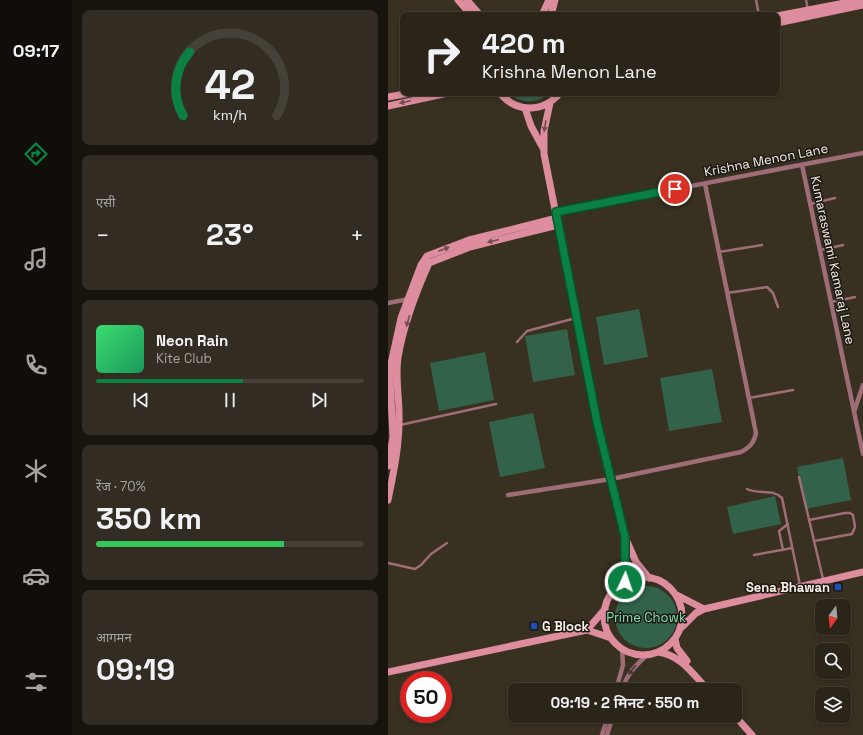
<!DOCTYPE html>
<html lang="hi">
<meta charset="utf-8">
<style>
:root{--surface:#2a2419;--page:#322c22;--text:#f1f3f6;--muted:#a5a4a2;--line:#464138;--accent:#0b8043}
body{margin:0;font-family:"Space Grotesk","Noto Sans Devanagari",sans-serif;background:var(--page);color:var(--text);height:100vh;display:flex;flex-direction:column;font-size:15px;white-space:nowrap}
*{box-sizing:border-box;margin:0}
p{font-size:13px;color:var(--muted)}
.icon{flex:none;width:22px;height:22px;fill:none;stroke:currentColor;stroke-width:2;stroke-linecap:round;stroke-linejoin:round}
.map{position:relative;flex:1;overflow:hidden}
.sheet{display:flex;flex-direction:column;gap:10px;padding:10px;background:#17140e;width:316px}
.sheet>*{flex:none}
.guide{position:absolute;left:12px;top:12px;width:380px;height:84px;border-radius:8px;box-shadow:0 2px 6px #0003,0 0 0 1px var(--line);background:#2a2419;color:var(--text);overflow:hidden}
.needle{width:26px;rotate:195deg}
.buttons{position:absolute;left:427px;top:599px;display:grid;gap:8px}
.buttons a{display:grid;place-items:center;width:36px;height:36px;border-radius:8px;background:var(--surface);box-shadow:0 2px 6px #0003,0 0 0 1px var(--line);font-size:20px}
.speed{position:absolute;left:12px;top:671px;display:flex;gap:8px;font-size:20px;font-weight:700;text-align:center}
.speed>*{display:grid;place-content:center;width:52px;height:52px;border-radius:50%;background:var(--surface);box-shadow:0 2px 6px #0003,0 0 0 1px var(--line);line-height:1}
.speed .limit{border:6px solid #d22;background:#fff;color:#111}
.pin{position:absolute;display:grid;place-items:center;width:34px;height:34px;color:#fff;margin:-17px;border:2px solid #fff;border-radius:50%;box-shadow:0 1px 4px #0007}
.me{position:absolute;width:44px;margin:-22px;rotate:3deg;stroke-linejoin:round;filter:drop-shadow(0 0 3px #0008)}
.turn{display:flex;align-items:center;gap:14px;height:84px;padding:0 16px;font-size:18px}
.turn .icon{width:52px;height:52px;stroke-width:2.5}
.turn b{display:block;font-size:28px;line-height:34px}
.big{font-size:30px;font-weight:600;line-height:1.1}
.sheet .widget{flex:1;display:flex;flex-direction:column;justify-content:center;gap:6px;min-width:0;padding:0 14px;border-radius:8px;background:var(--page)}
.sheet .dial{align-items:center;gap:0}
.dial svg{height:104px;overflow:visible;fill:none;stroke:var(--line);stroke-width:7;stroke-linecap:round;text-anchor:middle}
.dial text{fill:var(--text);stroke:none}
.song{display:flex;align-items:center;gap:12px}
.cover{width:48px;height:48px;border-radius:6px;background:linear-gradient(135deg,hsl(140 70% 55%),hsl(150 70% 35%))}
.played{height:4px;border-radius:2px;background:linear-gradient(90deg,var(--accent) 55%,var(--line) 55%)}
.keys{display:flex;justify-content:space-around;direction:ltr}
.heat{display:flex;justify-content:space-between;align-items:center;font-size:22px;direction:ltr}
.charge{height:6px;border-radius:3px;background:linear-gradient(90deg,#34c759 70%,var(--line) 0)}
.trip{position:absolute;left:120px;top:683px;width:234px;height:40px;border-radius:8px;background:var(--surface);box-shadow:0 2px 6px #0003,0 0 0 1px var(--line);font-weight:600;line-height:40px;text-align:center}
main{display:flex;flex:1;min-height:0}
.tab-bar{display:flex;flex-direction:column;width:72px;justify-content:space-around;align-items:center;background:#110e0a;color:var(--muted)}
.tab-bar .icon{width:28px;height:28px}
.tab-bar .selected{color:var(--accent)}
.tab-bar b{font-size:18px;color:var(--text)}
.map>svg:first-child{display:block}
.green{fill:#32634a}
.lines{fill:none;stroke-linecap:round;stroke-linejoin:round}
.lane{stroke:#9f6d77;stroke-width:2.5}
.street{stroke:#9f6d77;stroke-width:4.5}
.secondary{stroke:#dd8d9e;stroke-width:7}
.oneway{fill:#734d51}
.oneway2{fill:#4a3635}
.route-casing{stroke:#07532c;stroke-width:10}
.route{stroke:#0b8043;stroke-width:7}
.transit-dot{fill:#1a4fb4;stroke:#1c1912;stroke-width:1.5}
.labels{text-anchor:middle;dominant-baseline:central;stroke-width:3;stroke-linejoin:round;paint-order:stroke}
.street-label{font-size:13px;fill:#f6f0e7;stroke:#1c1912}
.poi-label{font-size:13px;font-weight:bold;fill:#f6f0e7;stroke:#1c1912;text-anchor:end}
.park-label{font-size:13px;fill:#83e1b0;stroke:#1c1912}
</style>
<main>
<nav class="tab-bar">
<b>09:17</b>
<svg class="icon selected" aria-label="directions" viewBox="0 0 24 24"><path d="M12 3l9 9-9 9-9-9zM9 14v-3h6M13 9l2 2-2 2"/></svg>
<svg class="icon" aria-label="music" viewBox="0 0 24 24"><path d="M9 18V5l10-2v13"/><circle cx="6" cy="18" r="3"/><circle cx="16" cy="16" r="3"/></svg>
<svg class="icon" aria-label="phone" viewBox="0 0 24 24"><path d="M5 4h4l2 5-3 2q2 4 5 5l2-3 5 2v4C11 20 4 13 5 4z"/></svg>
<svg class="icon" aria-label="climate" viewBox="0 0 24 24"><path d="M12 3v18M4 7l16 10M4 17L20 7"/></svg>
<svg class="icon" aria-label="car" viewBox="0 0 24 24"><path d="M5 17H2v-5l4-1 3-4h7l3 4 3 1v5h-3M9 17h6M6 11h13"/><circle cx="7" cy="17" r="2"/><circle cx="17" cy="17" r="2"/></svg>
<svg class="icon" aria-label="filters" viewBox="0 0 24 24"><path d="M4 7h16M4 17h16"/><circle cx="9" cy="7" r="2"/><circle cx="15" cy="17" r="2"/></svg>
</nav>
<section class="sheet">
<div class="widget dial"><svg viewBox="0 0 100 80">
<path d="M14 69A42 42 0 1 1 86 69"/>
<path d="M14 69A42 42 0 0 1 19 20" stroke="#0b8043"/>
<text x="50" y="56" font-size="32" font-weight="700">42</text>
<text x="50" y="72" font-size="11">km/h</text>
</svg></div>
<div class="widget"><p>एसी</p>
<div class="heat"><a>−</a><b class="big">23°</b><a>+</a></div>
</div>
<div class="widget">
<div class="song"><i class="cover"></i><div><b>Neon Rain</b><p>Kite Club</p></div></div>
<div class="played"></div>
<div class="keys"><svg class="icon" aria-label="previous" viewBox="0 0 24 24"><path d="M18 5L8 12l10 7zM5 5v14"/></svg><svg class="icon" aria-label="pause" viewBox="0 0 24 24"><path d="M8 5v14M16 5v14"/></svg><svg class="icon" aria-label="next" viewBox="0 0 24 24"><path d="M6 5l10 7-10 7zM19 5v14"/></svg></div>
</div>
<div class="widget"><p>रेंज · 70%</p><b class="big">350 km</b><div class="charge"></div></div>
<div class="widget"><p>आगमन</p><b class="big">09:19</b></div>
</section>
<div class="map">
<svg width="475" height="735" viewBox="0 0 475 735">
<rect width="100%" height="100%" fill="#383021"/>
<!-- green -->
<path class="green" d="M 120,93 L 162,93 C 149,104 133,104 120,93 Z
M 251,309 L 260,357 L 216,365 L 208,317 Z
M 179,329 L 187,375 L 145,382 L 137,336 Z
M 97,352 L 106,400 L 51,411 L 42,363 Z
M 324,369 L 334,422 L 281,431 L 272,378 Z
M 145,413 L 157,468 L 112,477 L 101,422 Z
M 455,458 L 463,500 L 417,509 L 409,467 Z
M 387,496 L 393,524 L 345,534 L 339,507 Z
M227 617a31 31 0 1 1 62 0a31 31 0 1 1-62 0Z"/>
<g class="lines">
<!-- lane -->
<path class="lane" d="M 368,0 L 371,15
M 418,0 L 420,10
M 422,204 L 447,198
M 432,250 L 455,245
M 331,252 L 374,245
M 339,293 L 379,287 L 385,293 L 390,307
M 443,302 L 467,297
M 129,342 L 139,331 L 188,318
M 361,398 L 405,390
M 12,425 L 108,404
M 411,477 L 435,579
M 359,489 C 371,495 384,488 394,498 L 412,585
M 421,520 L 457,513 L 462,513 L 465,515 L 467,527 L 464,534 L 426,541
M 395,550 L 391,531 L 400,524
M 366,555 L 404,548
M 0,563 L 27,569 L 33,565 L 43,554 L 59,543"/>
<!-- street -->
<path class="street" d="M 414,165 L 475,454
M 168,212 L 475,153
M 0,303 L 21,299
M 466,412 L 475,385
M 120,495 L 223,479 L 353,452 C 362,447 366,443 368,433 L 317,184
M 228,690 L 235,665 L 234,648
M 234,690 C 239,674 247,666 259,655
M 214,735 L 220,716
M 219,735 L 225,716"/>
<!-- secondary -->
<path class="secondary" d="M 70,0 L 83,15
M 79,0 L 92,15
M 154,15 L 161,0
M 163,15 L 167,0
M 389,16 L 472,0
M 389,23 L 475,5
M 112,93 C 128,113 155,113 172,93
M 0,97 L 22,93
M 162,103 L 156,131 L 156,154 L 209,422 L 237,537 L 248,562 L 261,578
M 0,106 L 60,93
M 137,108 L 143,126 L 155,148
M 0,466 L 5,437 L 2,378 L 3,364 L 13,318 L 33,265 L 39,256 L 81,240 L 169,218
M 0,500 C 6,471 12,442 11,413 C 11,394 7,377 10,358 C 15,326 28,292 41,263 L 82,247 L 170,225
M216 616a39 39 0 1 1 78 0a39 39 0 1 1-78 0Z
M 237,583 L 237,541
M 287,594 L 316,609
M 294,627 L 308,613 L 316,609 L 475,572
M 199,630 L 217,609
M 287,639 L 289,648 L 299,661
M 270,652 C 293,655 305,674 320,690
M 0,672 L 199,630 L 223,638
M 347,716 L 364,735"/>
</g>
<!-- one-way arrows -->
<defs><path id="oneway-solid" d="M-6-.8H1V-3.2L6.5 0L1 3.2V.8H-6Z"/></defs>
<g class="oneway">
<use href="#oneway-solid" transform="translate(17 102) rotate(168)"/>
<use href="#oneway-solid" transform="translate(157 126) rotate(99)"/>
<use href="#oneway-solid" transform="translate(105 241) rotate(166)"/>
<use href="#oneway-solid" transform="translate(56 249) rotate(-21)"/>
<use href="#oneway-solid" transform="translate(20 321) rotate(106)"/>
</g>
<use class="oneway2" href="#oneway-solid" transform="translate(244 670) rotate(127)"/>
<g class="lines">
<!-- route casing -->
<g class="route-casing">
<path id="route" d="M 237,582 L 237,537 L 209,422 L 168,212 L 287,189"/>
</g>
<!-- route -->
<use href="#route" class="route"/>
</g>
<!-- markers -->
<g class="transit-dot">
<rect x="446" y="583" width="8" height="8" rx="2"/>
<rect x="142" y="622" width="8" height="8" rx="2"/>
</g>
<g class="labels">
<!-- street labels -->
<g class="street-label">
<text transform="translate(378 160) rotate(-11)">Krishna Menon Lane</text>
<text transform="translate(445 260) rotate(78)">Kumaraswami Kamaraj Lane</text>
</g>
<!-- poi labels -->
<g class="poi-label">
<text x="442" y="587">Sena Bhawan</text>
<text x="154" y="626" text-anchor="start">G Block</text>
</g>
<!-- park labels -->
<g class="park-label">
<text x="258" y="617">Prime Chowk</text>
</g>
</g>
</svg>
<div class="buttons">
<a><svg class="needle" viewBox="-14 -14 28 28"><path d="M0-13l5 13h-10z" fill="#e53935"/><path d="M0 13l5-13h-10z" fill="#a5a4a2"/></svg></a>
<a><svg class="icon" aria-label="search" viewBox="0 0 24 24"><circle cx="10" cy="10" r="6"/><path d="M15 15l6 6"/></svg></a>
<a><svg class="icon" aria-label="layers" viewBox="0 0 24 24"><path d="M12 4l9 5-9 5-9-5zM3 14l9 5 9-5"/></svg></a>
</div>
<div class="speed"><div class="limit">50</div></div>
<div class="pin" style="left:287px;top:189px;background:#d93025"><svg class="icon" aria-label="arrive" viewBox="0 0 24 24"><path d="M6 21V4h12l-3 4 3 4H6"/></svg></div>
<svg class="me" style="left:237px;top:582px" viewBox="-20 -20 40 40"><circle r="17" fill="#0b8043" stroke="#fff" stroke-width="3"/><path d="M0-11L8 9 0 5-8 9z" fill="#fff"/></svg>
<div class="trip">09:19 · 2 मिनट · 550 m</div>
<div class="guide">
<div class="turn"><svg class="icon" aria-label="right" viewBox="0 0 24 24"><path d="M7 20v-9h11M14 6l5 5-5 5"/></svg><div><b>420 m</b>Krishna Menon Lane</div></div>
</div>
</div>
</main>
